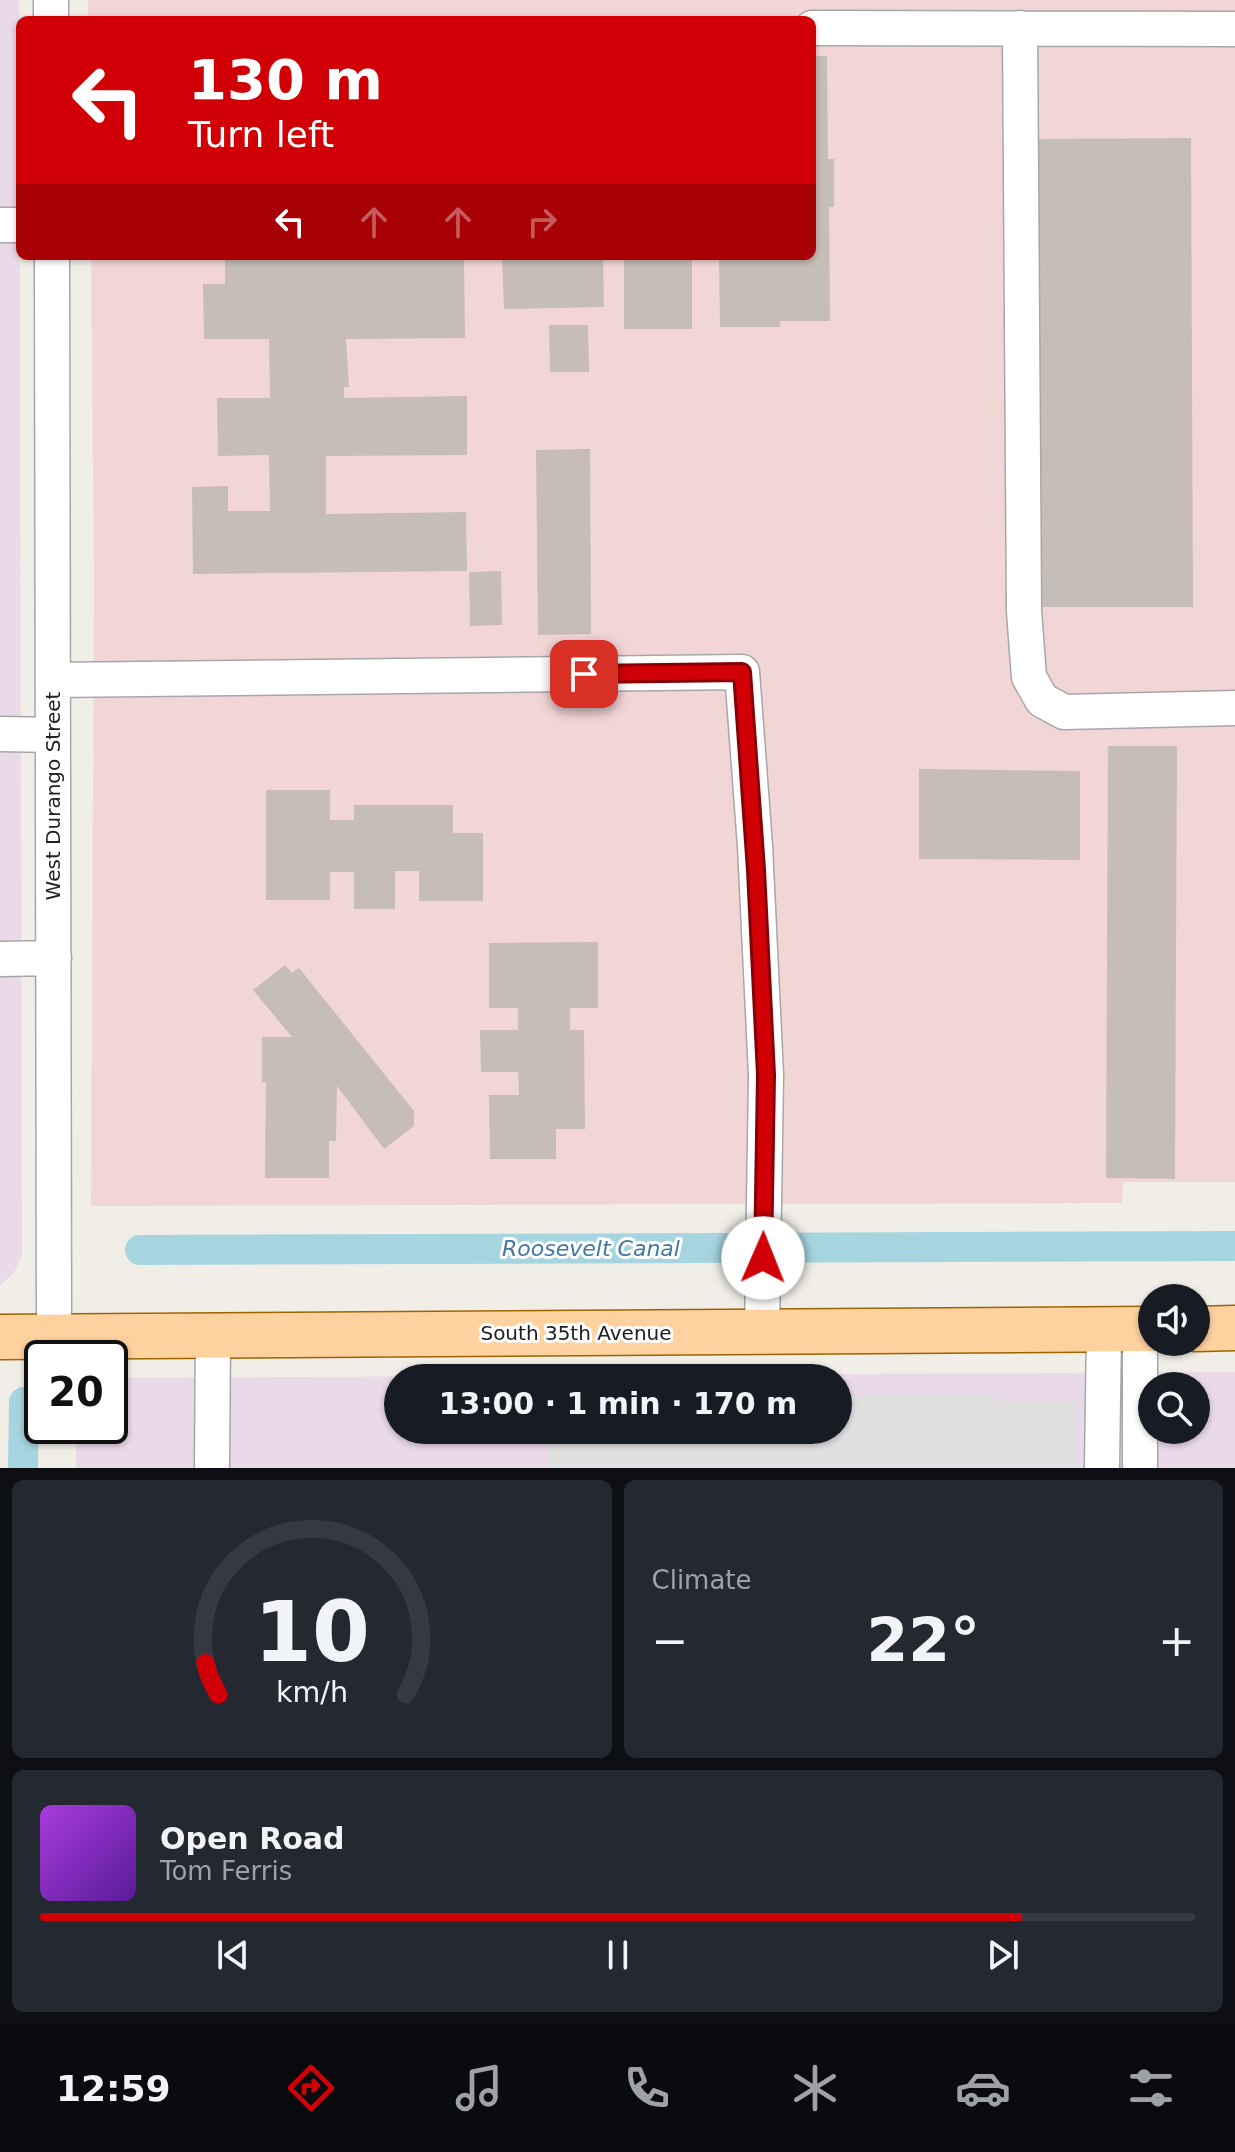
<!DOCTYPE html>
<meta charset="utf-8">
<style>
:root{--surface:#171b24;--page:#242831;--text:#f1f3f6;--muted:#9ea1a6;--line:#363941;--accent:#d10007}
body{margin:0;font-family:"DejaVu Sans",sans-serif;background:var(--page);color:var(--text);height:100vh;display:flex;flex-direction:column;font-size:30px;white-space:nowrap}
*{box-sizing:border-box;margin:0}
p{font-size:26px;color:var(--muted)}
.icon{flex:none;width:44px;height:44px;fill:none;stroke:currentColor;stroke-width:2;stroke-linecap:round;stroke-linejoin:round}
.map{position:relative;height:1468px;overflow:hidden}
.side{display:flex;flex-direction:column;gap:12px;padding:12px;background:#0d0f14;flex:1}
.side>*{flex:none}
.hud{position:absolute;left:16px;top:16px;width:800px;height:244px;border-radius:12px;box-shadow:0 2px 6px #0004;background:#d10007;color:#fff;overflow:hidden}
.fabs{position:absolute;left:1138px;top:1284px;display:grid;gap:16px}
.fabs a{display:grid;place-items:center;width:72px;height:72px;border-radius:50%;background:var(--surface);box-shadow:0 2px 6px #0004;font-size:40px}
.speed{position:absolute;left:24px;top:1340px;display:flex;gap:16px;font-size:40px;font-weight:700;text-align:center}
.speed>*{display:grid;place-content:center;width:104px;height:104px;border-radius:50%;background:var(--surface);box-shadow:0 2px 6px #0004;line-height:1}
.speed .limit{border:4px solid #111;border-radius:12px;background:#fff;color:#111}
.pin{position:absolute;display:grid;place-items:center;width:68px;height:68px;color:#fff;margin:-34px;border-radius:16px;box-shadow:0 4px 12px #0006}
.me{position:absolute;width:88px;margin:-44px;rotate:1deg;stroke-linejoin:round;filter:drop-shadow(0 0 6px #0008)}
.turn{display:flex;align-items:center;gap:28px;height:168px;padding:0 40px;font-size:36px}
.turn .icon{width:104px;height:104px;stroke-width:2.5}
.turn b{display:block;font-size:56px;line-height:68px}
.lanes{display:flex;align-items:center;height:76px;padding:0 40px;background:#0003;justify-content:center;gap:40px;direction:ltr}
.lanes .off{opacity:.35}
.big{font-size:60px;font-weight:600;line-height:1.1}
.side .widget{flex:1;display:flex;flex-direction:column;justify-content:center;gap:12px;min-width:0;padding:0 28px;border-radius:12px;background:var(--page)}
.side .dial{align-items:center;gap:0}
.dial svg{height:208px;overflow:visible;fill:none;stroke:var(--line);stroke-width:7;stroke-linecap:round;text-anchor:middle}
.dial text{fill:var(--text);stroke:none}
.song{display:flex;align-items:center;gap:24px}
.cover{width:96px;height:96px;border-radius:12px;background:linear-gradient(135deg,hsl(280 70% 55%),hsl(270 70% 35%))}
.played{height:8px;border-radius:4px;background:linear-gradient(90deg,var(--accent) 85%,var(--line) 85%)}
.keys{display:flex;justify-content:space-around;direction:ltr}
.heat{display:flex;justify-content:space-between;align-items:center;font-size:44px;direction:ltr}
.side .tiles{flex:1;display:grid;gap:12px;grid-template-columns:1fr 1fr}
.widget:last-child{grid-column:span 2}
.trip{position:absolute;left:384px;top:1364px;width:468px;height:80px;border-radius:40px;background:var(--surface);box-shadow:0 2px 6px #0004;font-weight:600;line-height:80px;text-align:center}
.tab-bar{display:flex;height:128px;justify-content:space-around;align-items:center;background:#090b0e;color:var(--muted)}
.tab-bar .icon{width:56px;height:56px}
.tab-bar .current{color:var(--accent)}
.tab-bar b{font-size:36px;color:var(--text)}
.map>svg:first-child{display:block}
.commercial{fill:#f2d6d6}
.industrial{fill:#ead9e8;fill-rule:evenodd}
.parking{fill:#e0e0e0}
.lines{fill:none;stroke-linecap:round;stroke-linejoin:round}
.canal{stroke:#a6d5e0;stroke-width:30}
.building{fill:#c6bdb6}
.minor-casing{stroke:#a7a7a7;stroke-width:37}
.major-casing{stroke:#9d6400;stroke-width:47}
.minor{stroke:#fff;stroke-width:34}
.major{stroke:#fed29e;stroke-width:44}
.route-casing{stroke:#880005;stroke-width:20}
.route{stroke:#d10007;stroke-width:14}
.labels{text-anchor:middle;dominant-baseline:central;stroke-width:6;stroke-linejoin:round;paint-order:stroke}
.street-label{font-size:20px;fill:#202020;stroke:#fff}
.water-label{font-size:22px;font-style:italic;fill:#4377a4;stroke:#fff}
</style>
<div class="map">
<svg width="1235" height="1468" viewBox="0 0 1235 1468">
<rect width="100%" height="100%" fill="#f1ede7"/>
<!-- commercial -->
<path class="commercial" d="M 88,0 L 1235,0 L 1235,1182 L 1123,1182 L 1122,1203 L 91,1206 L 94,581 L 91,256 L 812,256 L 812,20 L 88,20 Z"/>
<!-- industrial -->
<path class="industrial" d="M 0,0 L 19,0 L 22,1254 L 14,1273 L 0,1285 Z
M 1235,1372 L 1235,1468 L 76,1468 L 76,1426 L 110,1426 L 110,1378 ZM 398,1378 L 838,1378 L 838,1430 L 398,1430 ZM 1152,1386 L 1196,1386 L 1196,1430 L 1152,1430 Z"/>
<!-- parking -->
<path class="parking" d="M 838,1395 L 996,1395 L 997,1401 L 1077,1401 L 1077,1468 L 547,1468 L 547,1430 L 838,1430 Z"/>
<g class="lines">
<!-- canal -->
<path class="canal" d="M 140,1250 L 1235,1246
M 23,1468 L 24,1402"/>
</g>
<!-- building -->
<path class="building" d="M 812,56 L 827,56 L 828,159 L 834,159 L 834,207 L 829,207 L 830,321 L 780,321 L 780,327 L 720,327 L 719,256 L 812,256 Z
M 1191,138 L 1193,607 L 1035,607 L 1033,139 Z
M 225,256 L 464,256 L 465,338 L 346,339 L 349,387 L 344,387 L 344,398 L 467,396 L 467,455 L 326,456 L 326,514 L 466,512 L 467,571 L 193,574 L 192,487 L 228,486 L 228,511 L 270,511 L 269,455 L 218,456 L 217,398 L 270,398 L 269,339 L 204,339 L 203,284 L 225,284 Z
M 502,256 L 603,256 L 604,307 L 504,309 Z
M 624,256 L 692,256 L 692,329 L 624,329 Z
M 549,325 L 588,325 L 589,372 L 550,372 Z
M 590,449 L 591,634 L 538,635 L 536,450 Z
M 501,571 L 502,625 L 470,626 L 469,572 Z
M 1108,746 L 1177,746 L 1175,1179 L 1106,1178 Z
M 919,769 L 1080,771 L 1080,860 L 919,859 Z
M 266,790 L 330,790 L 330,820 L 354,820 L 354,805 L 453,805 L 453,833 L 483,833 L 483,901 L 419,901 L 419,871 L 395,871 L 395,909 L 354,909 L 354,872 L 330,872 L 330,900 L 266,900 Z
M 598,942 L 598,1008 L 570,1008 L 570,1030 L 584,1030 L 585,1129 L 556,1129 L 556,1159 L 490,1159 L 489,1095 L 519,1095 L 518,1072 L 481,1072 L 480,1030 L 518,1030 L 518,1008 L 489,1008 L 489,943 Z
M 285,965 L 292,973 L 299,968 L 414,1111 L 414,1126 L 384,1149 L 337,1086 L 336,1141 L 329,1141 L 329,1178 L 265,1178 L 266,1082 L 262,1082 L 262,1037 L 292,1037 L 253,990 Z"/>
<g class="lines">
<!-- minor casing -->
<g class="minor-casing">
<path id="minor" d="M 51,0 L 51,20
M 812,28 L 1235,29
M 1020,28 L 1024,611 L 1029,677 L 1042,700 L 1064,712 L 1235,708
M 0,225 L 20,225
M 52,256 L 54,1336
M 53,680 L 742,672 L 755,846 L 766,1075 L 762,1332
M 0,734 L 53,735
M 0,959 L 54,958
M 212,1468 L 213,1336
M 1102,1468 L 1104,1330
M 1140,1468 L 1140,1329"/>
</g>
<!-- major casing -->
<g class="major-casing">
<path id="major" d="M 1196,1329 L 1235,1328
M 0,1337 L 1152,1329"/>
</g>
<!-- minor -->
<use href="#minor" class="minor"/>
<!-- major -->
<use href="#major" class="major"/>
</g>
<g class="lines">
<!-- route casing -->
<g class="route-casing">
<path id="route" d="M 584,674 L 742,672 L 756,870 L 766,1075 L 763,1258"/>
</g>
<!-- route -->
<use href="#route" class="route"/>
</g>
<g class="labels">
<!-- street labels -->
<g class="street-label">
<text transform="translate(53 796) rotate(-90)">West Durango Street</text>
<text x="576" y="1333">South 35th Avenue</text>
</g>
<!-- water labels -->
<g class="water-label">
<text x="591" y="1248">Roosevelt Canal</text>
</g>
</g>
</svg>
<div class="fabs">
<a><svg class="icon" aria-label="sound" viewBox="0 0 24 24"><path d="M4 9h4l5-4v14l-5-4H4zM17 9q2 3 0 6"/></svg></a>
<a><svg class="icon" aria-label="search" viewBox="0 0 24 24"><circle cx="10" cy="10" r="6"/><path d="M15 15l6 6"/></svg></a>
</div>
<div class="speed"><div class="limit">20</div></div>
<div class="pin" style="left:584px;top:674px;background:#d93025"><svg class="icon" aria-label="arrive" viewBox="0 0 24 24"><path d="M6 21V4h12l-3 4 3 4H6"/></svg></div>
<svg class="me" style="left:763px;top:1258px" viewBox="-20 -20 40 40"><circle r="19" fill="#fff"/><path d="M0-13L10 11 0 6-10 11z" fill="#d10007"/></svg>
<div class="trip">13:00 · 1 min · 170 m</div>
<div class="hud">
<div class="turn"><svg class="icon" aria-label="left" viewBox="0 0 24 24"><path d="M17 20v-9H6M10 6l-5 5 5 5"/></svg><div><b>130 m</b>Turn left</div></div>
<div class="lanes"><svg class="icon" aria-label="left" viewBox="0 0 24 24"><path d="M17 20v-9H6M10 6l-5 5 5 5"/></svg><svg class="icon off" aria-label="ahead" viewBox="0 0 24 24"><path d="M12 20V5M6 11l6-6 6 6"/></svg><svg class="icon off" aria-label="ahead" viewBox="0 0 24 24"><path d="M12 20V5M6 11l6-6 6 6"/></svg><svg class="icon off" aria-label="right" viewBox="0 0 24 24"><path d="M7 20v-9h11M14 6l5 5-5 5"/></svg></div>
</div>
</div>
<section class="side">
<div class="tiles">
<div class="widget dial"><svg viewBox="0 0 100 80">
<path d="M14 69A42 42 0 1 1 86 69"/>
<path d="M14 69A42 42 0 0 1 9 57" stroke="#d10007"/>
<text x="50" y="56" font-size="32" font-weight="700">10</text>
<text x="50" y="72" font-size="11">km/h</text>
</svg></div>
<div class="widget"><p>Climate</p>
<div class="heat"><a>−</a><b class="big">22°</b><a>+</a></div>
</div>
<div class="widget">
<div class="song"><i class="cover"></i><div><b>Open Road</b><p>Tom Ferris</p></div></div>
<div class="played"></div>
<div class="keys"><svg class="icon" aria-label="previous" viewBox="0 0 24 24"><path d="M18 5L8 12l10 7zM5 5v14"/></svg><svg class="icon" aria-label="pause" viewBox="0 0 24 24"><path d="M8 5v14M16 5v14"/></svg><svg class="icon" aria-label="next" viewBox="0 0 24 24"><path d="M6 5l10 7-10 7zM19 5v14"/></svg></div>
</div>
</div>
</section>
<nav class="tab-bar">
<b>12:59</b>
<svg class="icon current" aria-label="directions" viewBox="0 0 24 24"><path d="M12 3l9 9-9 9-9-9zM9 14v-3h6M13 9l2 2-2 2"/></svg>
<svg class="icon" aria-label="music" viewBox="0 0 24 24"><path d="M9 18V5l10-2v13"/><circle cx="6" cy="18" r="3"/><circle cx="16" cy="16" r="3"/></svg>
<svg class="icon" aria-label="phone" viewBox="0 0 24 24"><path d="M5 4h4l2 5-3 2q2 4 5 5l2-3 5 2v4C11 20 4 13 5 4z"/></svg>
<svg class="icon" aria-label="climate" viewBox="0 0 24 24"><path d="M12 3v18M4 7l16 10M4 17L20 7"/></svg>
<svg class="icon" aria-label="car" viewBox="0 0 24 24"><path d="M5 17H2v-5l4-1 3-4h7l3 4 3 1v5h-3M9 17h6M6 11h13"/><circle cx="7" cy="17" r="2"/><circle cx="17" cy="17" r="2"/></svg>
<svg class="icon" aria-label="filters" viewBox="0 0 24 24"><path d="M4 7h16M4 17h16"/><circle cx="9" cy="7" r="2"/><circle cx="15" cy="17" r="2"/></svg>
</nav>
